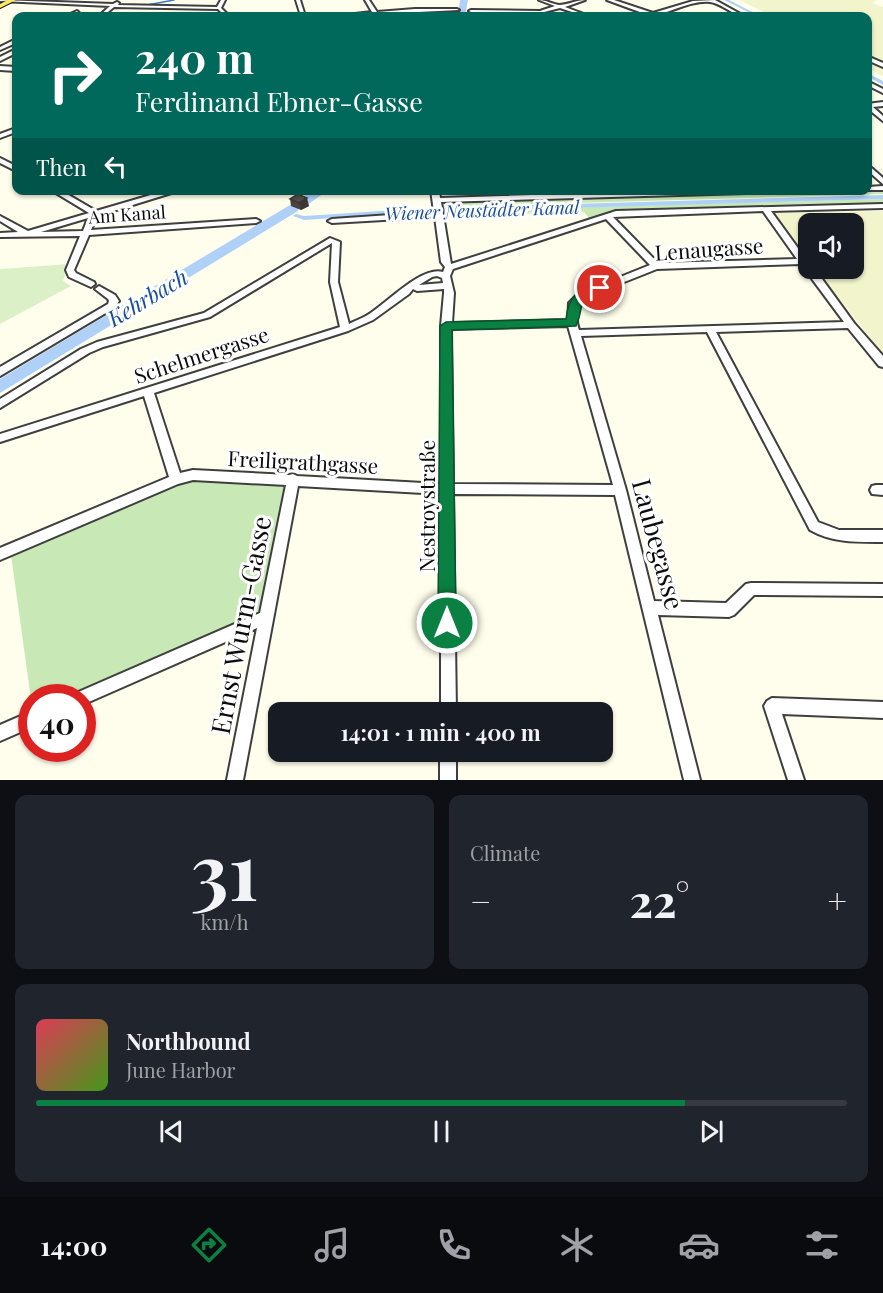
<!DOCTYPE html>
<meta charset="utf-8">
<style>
:root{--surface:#171b24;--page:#20242c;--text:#f1f3f6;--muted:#9ea1a6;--line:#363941;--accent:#0b8043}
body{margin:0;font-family:"Playfair Display",serif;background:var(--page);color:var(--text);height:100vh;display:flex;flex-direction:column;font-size:22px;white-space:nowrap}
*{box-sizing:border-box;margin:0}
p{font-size:20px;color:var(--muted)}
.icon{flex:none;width:33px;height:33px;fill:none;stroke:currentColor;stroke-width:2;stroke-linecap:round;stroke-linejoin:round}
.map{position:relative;height:780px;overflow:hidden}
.panel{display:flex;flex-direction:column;gap:15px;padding:15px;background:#0d0f14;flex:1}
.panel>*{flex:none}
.guide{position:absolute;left:12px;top:12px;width:860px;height:183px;border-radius:12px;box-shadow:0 2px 4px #0004;background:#00695c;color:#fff;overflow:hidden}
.tools{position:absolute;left:798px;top:213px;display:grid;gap:12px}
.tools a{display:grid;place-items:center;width:66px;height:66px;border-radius:12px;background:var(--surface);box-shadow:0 2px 4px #0004;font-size:30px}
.speed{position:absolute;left:18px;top:684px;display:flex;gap:12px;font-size:30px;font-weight:700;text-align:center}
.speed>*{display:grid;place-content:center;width:78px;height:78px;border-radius:50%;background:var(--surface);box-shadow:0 2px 4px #0004;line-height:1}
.speed .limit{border:9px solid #d22;background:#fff;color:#111}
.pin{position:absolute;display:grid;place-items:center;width:51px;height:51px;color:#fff;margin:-26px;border:3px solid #fff;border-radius:50%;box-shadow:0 2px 6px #0007}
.me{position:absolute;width:66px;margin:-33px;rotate:0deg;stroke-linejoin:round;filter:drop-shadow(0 0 4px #0008)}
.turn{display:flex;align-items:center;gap:21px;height:126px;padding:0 24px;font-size:27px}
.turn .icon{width:78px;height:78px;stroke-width:2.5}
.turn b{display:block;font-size:42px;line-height:51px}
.then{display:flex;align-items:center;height:57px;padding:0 24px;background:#0003;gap:12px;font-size:22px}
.big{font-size:45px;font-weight:700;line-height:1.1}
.panel .card{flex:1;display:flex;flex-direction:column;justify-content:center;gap:9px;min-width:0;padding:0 21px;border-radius:12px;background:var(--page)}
.panel .dial{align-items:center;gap:0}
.dial b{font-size:78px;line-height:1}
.song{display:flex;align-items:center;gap:18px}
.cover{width:72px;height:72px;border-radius:9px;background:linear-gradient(135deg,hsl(350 70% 55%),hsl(100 70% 35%))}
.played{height:6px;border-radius:3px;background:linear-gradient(90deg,var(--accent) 80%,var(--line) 80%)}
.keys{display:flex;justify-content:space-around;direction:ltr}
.heat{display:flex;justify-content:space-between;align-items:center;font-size:33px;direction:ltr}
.panel .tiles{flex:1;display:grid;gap:15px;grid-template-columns:1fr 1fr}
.card:last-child{grid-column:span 2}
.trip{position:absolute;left:268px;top:702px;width:345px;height:60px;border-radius:12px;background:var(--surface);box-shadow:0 2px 4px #0004;font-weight:700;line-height:60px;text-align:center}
.menu{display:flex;height:96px;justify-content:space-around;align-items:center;background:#090b0e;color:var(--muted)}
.menu .icon{width:42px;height:42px}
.menu .on{color:var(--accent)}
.menu b{font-size:27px;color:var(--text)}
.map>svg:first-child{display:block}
.farmland{fill:#f2f5cc}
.green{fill:#c8e9b5}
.pitch{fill:#dcf0c7}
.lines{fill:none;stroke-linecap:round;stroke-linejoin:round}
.stream{stroke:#367ace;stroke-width:1.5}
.canal{fill:#b0d1f7;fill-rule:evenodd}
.river{fill:#b0d1f7;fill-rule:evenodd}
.minor-casing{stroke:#3f3f3f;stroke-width:4}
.major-casing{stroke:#1d1d1d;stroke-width:2}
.minor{fill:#fff;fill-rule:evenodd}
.major{fill:#faec61;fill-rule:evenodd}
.wall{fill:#49443f}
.shaded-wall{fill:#3c3733}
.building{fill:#554f49;stroke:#3c3733;stroke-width:1.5}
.route{fill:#0b8043;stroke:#07532c;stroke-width:1.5}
.labels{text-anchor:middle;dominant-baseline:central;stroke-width:6;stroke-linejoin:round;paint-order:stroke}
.far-water-label{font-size:18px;font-style:italic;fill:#154d9f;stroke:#fff}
.far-street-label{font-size:18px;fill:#0c0c0c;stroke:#fff}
.street-label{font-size:21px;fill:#0c0c0c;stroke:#fff}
.water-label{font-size:22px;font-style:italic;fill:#154d9f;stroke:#fff}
.near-street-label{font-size:26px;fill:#0c0c0c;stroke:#fff}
</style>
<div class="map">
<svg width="883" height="780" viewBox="0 0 883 780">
<rect width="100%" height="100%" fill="#fffeec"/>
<!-- farmland -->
<path class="farmland" d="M 739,0 L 877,0 L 872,3 L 883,7 L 883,76 L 867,68 L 867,16 L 772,16 Z
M 883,211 L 883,354 L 816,269 L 854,268 L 854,224 L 808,224 L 808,258 L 775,213 Z"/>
<!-- green -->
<path class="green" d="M 883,190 L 883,194 L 444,207 L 446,202 Z
M 883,199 L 883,203 L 612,210 L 589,218 L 584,212 L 446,216 L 446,211 Z
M 187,479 L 286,484 L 260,614 L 62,697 L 31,699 L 11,555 Z"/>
<!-- pitch -->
<path class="pitch" d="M 69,264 L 63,281 L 71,286 L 0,324 L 0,269 Z"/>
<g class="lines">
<!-- stream -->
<path class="stream" d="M 147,5 L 174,0"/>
<!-- canal -->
<path class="canal" d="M 724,0 L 729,0 L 760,16 L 756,16 Z
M 867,73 L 883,81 L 883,85 L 867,76 Z
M 883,195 L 883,199 L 427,212 L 304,220 L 293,216 L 296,214 L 304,216 L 427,208 Z"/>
<!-- river -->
<path class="river" d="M 460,0 L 468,0 L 465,16 L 458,16 Z
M 313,190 L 328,190 L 306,206 L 299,206 L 298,211 L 0,393 L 0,379 L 290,205 L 298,205 L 298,200 Z"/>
<!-- minor casing -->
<g class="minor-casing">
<path id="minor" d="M 0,0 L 113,4 L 117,2 L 119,3 L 118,5 L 217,7 L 221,0 L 225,0 L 221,8 L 229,16 L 225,16 L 218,9 L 114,7 L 103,16 L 99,16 L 110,6 L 0,1 Z
M 296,0 L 300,0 L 305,16 L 301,16 Z
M 365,0 L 369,0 L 377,12 L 415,9 L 457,9 L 459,10 L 378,14 L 379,16 L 375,16 L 374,15 L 338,16 L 372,12 Z
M 539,0 C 546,0 552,4 559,5 C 567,5 577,0 585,0 L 565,7 L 589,16 L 584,16 L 560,8 L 540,13 L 471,12 L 469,11 L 471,10 L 540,11 L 555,6 Z
M 607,0 L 614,0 L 653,13 L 693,1 L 715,0 L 744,16 L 739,16 C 731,12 719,3 710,2 C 688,0 667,16 646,16 L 648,15 Z
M 77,11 L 79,13 L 71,16 L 66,16 Z
M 14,40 L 16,40 L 16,43 L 0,50 L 0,47 Z
M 14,50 L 16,50 L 16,53 L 0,61 L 0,57 Z
M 867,56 L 883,63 L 883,67 L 867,60 Z
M 0,66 L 16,67 L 16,71 L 0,70 Z
M 867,81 L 883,89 L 883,93 L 867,85 Z
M 883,102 L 883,106 L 873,107 L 883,116 L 883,121 L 867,108 L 867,104 Z
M 16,128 L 16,132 L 0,138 L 0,134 Z
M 0,158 L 16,166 L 16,171 L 0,163 Z
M 867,164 L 883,178 L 883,184 L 867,170 Z
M 883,186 L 883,190 L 864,190 L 867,190 L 867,187 Z
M 51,190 L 60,190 L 96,211 L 168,190 L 181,190 L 97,216 L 91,230 L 256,219 L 260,221 L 256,223 L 89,235 L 74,270 L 76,273 L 94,282 L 95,284 L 91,287 L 69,277 L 66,270 L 80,236 L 0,237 L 0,233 L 18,232 L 0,221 L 0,216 L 28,231 L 89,213 ZM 88,218 L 83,231 L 41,232 Z
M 431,190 L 439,190 L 440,198 L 689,190 L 788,190 L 785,192 L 441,202 L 451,264 L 616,211 L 883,204 L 883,208 L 771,211 L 808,262 L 808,268 L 814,268 L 854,323 L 883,356 L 883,367 L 879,366 L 848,328 L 716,332 L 818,522 L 839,530 L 883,530 L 883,542 C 857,542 833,543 810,530 L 707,332 L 581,336 L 626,490 L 654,601 L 726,603 L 746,584 L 751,583 L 883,584 L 883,596 L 754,595 L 734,615 L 729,617 L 658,615 L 700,780 L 684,780 L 615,495 L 453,494 L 456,712 L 441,712 L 441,494 L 298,486 L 243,780 L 227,780 L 257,628 L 82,705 L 82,698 L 74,698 L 76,693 L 260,613 L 286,485 L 193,480 L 178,484 L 0,560 L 0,548 L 169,477 L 144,396 L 0,442 L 0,434 L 340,327 L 330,282 L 332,243 L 210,317 L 103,347 L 89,353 L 0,408 L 0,399 L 81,349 L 97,342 L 204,313 L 330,238 L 340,242 L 338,282 L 349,324 C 354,321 361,319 366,316 C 385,305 422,265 443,272 L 445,267 L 441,262 L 435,217 L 332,223 L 328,221 L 332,219 L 434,212 ZM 763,211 L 797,259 L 658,263 L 613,217 ZM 606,219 L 650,265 L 578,294 L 569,303 L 568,320 L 452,323 L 454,293 L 450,276 L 453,269 ZM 801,264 L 844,322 L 579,330 C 575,319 576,306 584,298 L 657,269 ZM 437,276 L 442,278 L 443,283 L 419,285 L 432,277 ZM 413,289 L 417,291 L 444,289 L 444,293 L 441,326 L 441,484 L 297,476 L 293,474 L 289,475 L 193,470 L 180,473 L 154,393 L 348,331 L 373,320 L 409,294 ZM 568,326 L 613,485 L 453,484 L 451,329 Z
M 99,286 L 115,295 L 119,301 L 114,308 L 0,376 L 0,367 L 108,304 L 109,301 L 108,299 L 95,289 Z
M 876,485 L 883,485 L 883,495 L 872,494 L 870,490 L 872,486 Z
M 772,698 L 883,702 L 883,718 L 782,714 L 804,780 L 788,780 L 764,706 L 767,701 Z
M 32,711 L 32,727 L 0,741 L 0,725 Z
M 440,752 L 456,752 L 456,780 L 440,780 Z"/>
</g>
<!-- major casing -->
<g class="major-casing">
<path id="major" d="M 8,0 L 16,0 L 0,8 L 0,4 Z"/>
</g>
<!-- minor -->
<use href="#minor" class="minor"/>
<!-- major -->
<use href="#major" class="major"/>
</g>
<!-- wall -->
<path class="wall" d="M 290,199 L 309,206 L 301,210 L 291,206 Z"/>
<!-- shaded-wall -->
<path class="shaded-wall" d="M 307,198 L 309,206 L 301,210 L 299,203 Z"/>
<!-- building -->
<path class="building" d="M 298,194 L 307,198 L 299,203 L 290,199 Z"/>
<!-- route -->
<path class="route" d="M 600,285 L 605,288 L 604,291 C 572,304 587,301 576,326 L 452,330 L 456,623 L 454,630 L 447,632 L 441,630 L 438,623 L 440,326 L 446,322 L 566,319 C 569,294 577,291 600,285 Z"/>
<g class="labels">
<!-- far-water labels -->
<g class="far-water-label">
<text transform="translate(482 210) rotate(-2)">Wiener Neustädter Kanal</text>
</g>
<!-- far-street labels -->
<g class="far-street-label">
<text transform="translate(127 214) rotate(-4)">Am Kanal</text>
</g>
<!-- street labels -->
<g class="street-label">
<text transform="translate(709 248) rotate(-4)">Lenaugasse</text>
<text transform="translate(201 354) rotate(-18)">Schelmergasse</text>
<text transform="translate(303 461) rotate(3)">Freiligrathgasse</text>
<text transform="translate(426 506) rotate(-90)">Nestroystraße</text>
</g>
<!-- water labels -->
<g class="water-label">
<text transform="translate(147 297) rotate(-31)">Kehrbach</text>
</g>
<!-- near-street labels -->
<g class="near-street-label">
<text transform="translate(659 544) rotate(75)">Laubegasse</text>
<text transform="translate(240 625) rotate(-79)">Ernst Wurm-Gasse</text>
</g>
</g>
</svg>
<div class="tools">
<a><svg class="icon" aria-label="sound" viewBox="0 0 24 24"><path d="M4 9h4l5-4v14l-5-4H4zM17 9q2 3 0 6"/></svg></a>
</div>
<div class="speed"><div class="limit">40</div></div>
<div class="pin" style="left:600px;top:288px;background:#d93025"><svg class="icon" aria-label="arrive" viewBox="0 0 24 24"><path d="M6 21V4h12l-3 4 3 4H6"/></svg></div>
<svg class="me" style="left:447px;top:623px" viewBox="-20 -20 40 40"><circle r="17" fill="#0b8043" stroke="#fff" stroke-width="3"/><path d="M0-11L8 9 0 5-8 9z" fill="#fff"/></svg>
<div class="trip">14:01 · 1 min · 400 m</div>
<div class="guide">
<div class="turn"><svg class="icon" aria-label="right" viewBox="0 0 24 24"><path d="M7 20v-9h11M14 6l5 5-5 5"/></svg><div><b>240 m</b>Ferdinand Ebner-Gasse</div></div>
<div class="then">Then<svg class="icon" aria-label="left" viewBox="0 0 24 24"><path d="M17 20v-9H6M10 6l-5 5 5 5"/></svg></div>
</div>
</div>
<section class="panel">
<div class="tiles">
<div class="card dial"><b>31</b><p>km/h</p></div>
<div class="card"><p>Climate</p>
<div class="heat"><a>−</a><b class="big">22°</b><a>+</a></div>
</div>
<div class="card">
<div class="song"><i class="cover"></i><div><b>Northbound</b><p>June Harbor</p></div></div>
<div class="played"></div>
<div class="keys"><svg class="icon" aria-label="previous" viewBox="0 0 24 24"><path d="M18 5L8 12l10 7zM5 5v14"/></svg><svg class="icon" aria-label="pause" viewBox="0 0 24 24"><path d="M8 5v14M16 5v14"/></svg><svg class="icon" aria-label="next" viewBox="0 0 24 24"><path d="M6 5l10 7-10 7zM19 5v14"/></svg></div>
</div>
</div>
</section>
<nav class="menu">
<b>14:00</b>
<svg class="icon on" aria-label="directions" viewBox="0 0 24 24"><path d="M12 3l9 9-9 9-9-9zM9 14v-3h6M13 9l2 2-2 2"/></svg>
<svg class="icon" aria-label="music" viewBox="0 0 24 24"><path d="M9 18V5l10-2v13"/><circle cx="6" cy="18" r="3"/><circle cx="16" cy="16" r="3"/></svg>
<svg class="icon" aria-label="phone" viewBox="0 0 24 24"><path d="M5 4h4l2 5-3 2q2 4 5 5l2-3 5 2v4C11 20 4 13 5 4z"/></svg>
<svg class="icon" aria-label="climate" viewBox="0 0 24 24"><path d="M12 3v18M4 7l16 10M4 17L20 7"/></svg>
<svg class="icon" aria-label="car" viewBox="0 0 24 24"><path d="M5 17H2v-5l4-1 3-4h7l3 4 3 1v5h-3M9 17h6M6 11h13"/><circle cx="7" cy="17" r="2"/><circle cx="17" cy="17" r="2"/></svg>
<svg class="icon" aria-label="filters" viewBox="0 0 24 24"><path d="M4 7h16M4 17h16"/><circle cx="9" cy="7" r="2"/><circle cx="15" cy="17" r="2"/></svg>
</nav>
